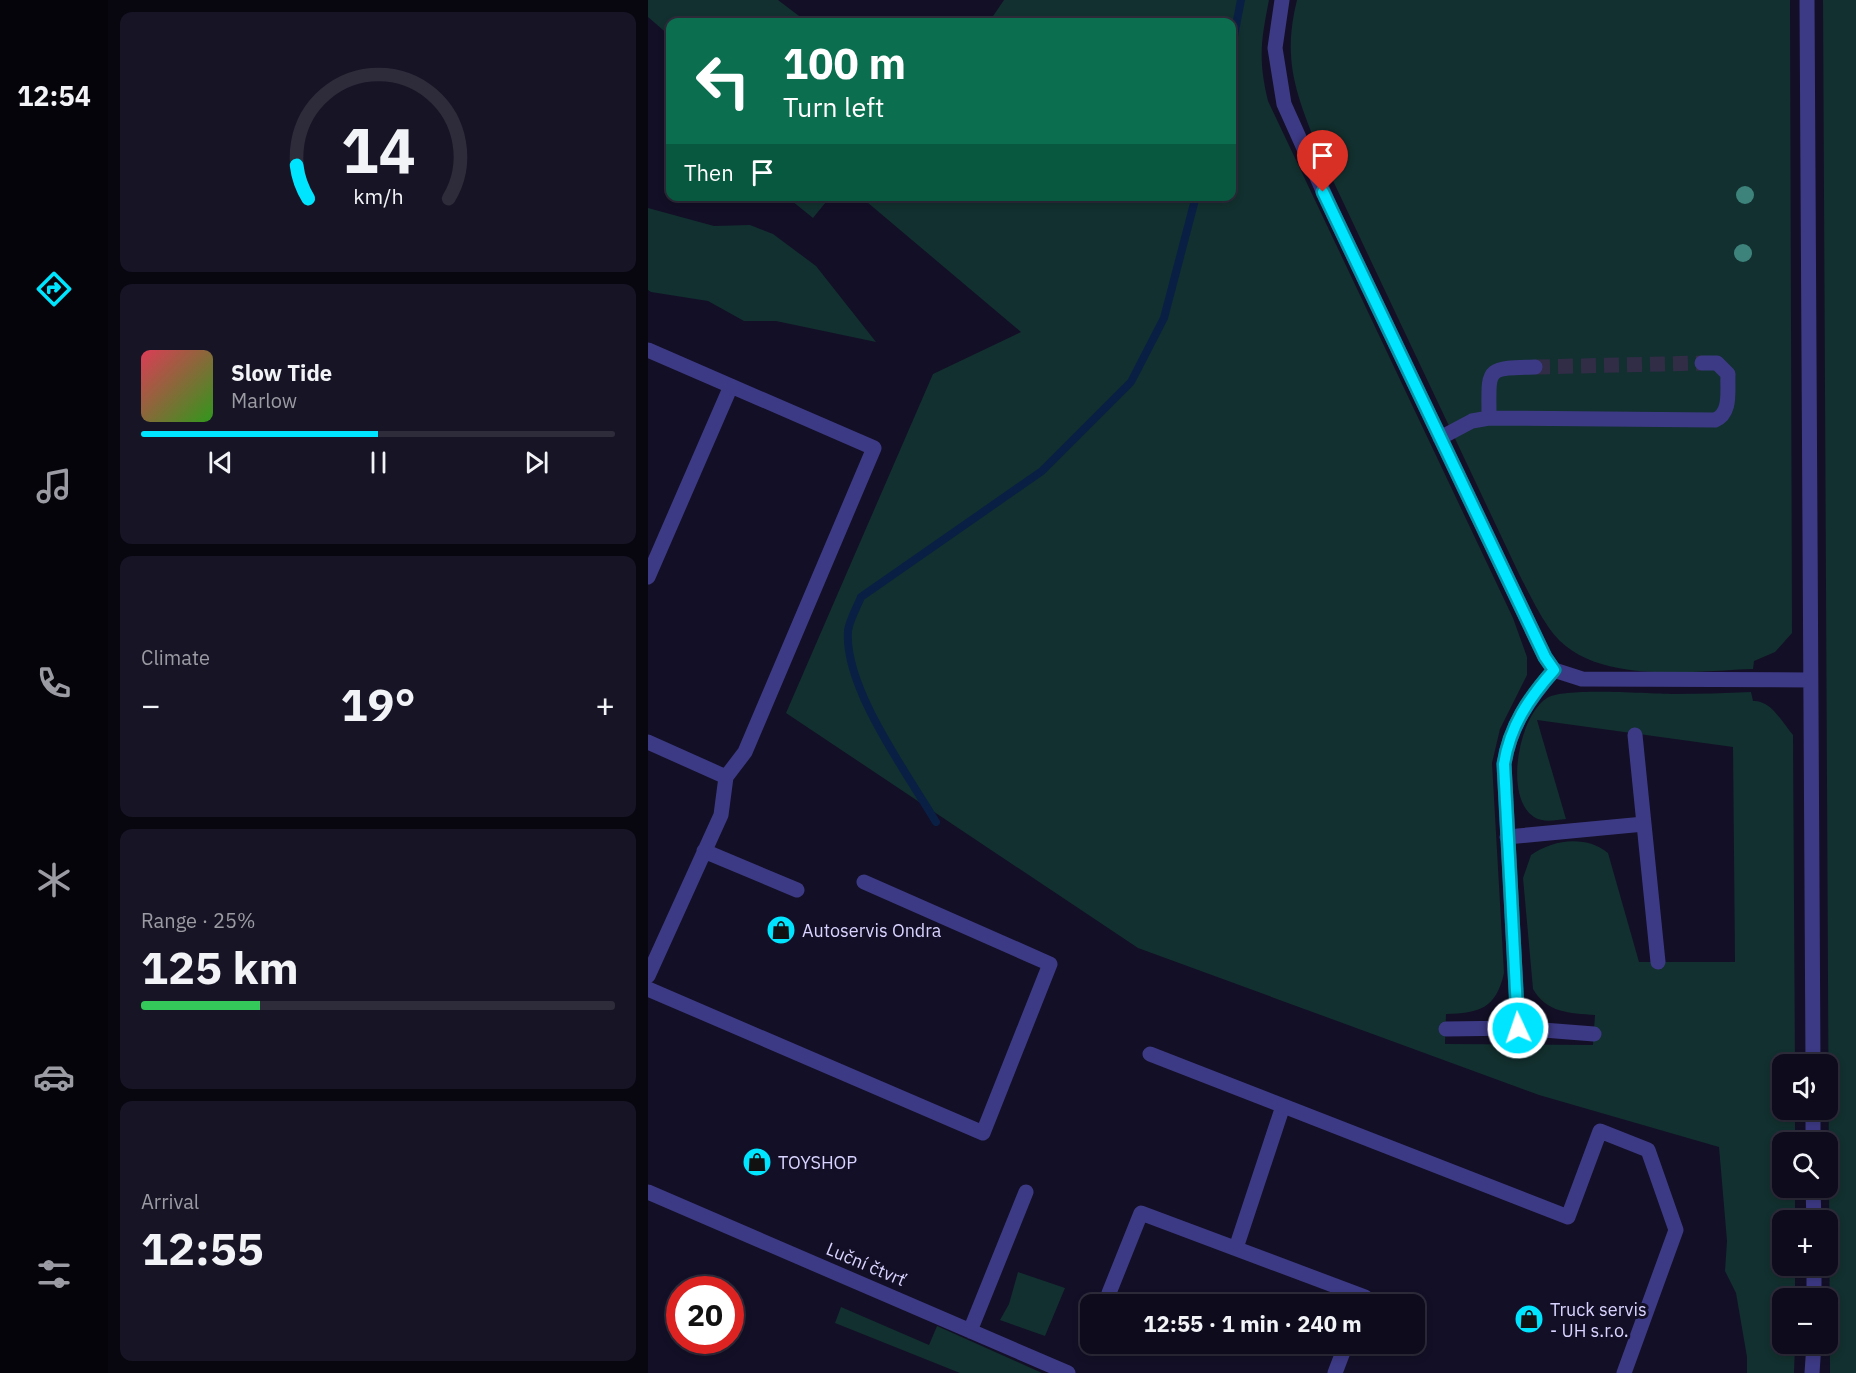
<!DOCTYPE html>
<meta charset="utf-8">
<style>
:root{--surface:#0e0b1c;--page:#171425;--text:#f1f3f6;--muted:#9b9ba3;--line:#2e2b3b;--accent:#00e5ff}
body{margin:0;font-family:"IBM Plex Sans",sans-serif;background:var(--page);color:var(--text);height:100vh;display:flex;flex-direction:column;font-size:22px;white-space:nowrap}
*{box-sizing:border-box;margin:0}
p{font-size:20px;color:var(--muted)}
.icon{flex:none;width:33px;height:33px;fill:none;stroke:currentColor;stroke-width:2;stroke-linecap:round;stroke-linejoin:round}
.map{position:relative;flex:1;overflow:hidden}
.panel{display:flex;flex-direction:column;gap:12px;padding:12px;background:#08060f;width:540px}
.panel>*{flex:none}
.banner{position:absolute;left:18px;top:18px;width:570px;height:183px;border-radius:12px;box-shadow:0 3px 9px #0003,0 0 0 2px var(--line);background:#0b6e4f;color:#fff;overflow:hidden}
.controls{position:absolute;left:1124px;top:1054px;display:grid;gap:12px}
.controls a{display:grid;place-items:center;width:66px;height:66px;border-radius:12px;background:var(--surface);box-shadow:0 3px 9px #0003,0 0 0 2px var(--line);font-size:30px}
.speed{position:absolute;left:18px;top:1276px;display:flex;gap:12px;font-size:30px;font-weight:700;text-align:center}
.speed>*{display:grid;place-content:center;width:78px;height:78px;border-radius:50%;background:var(--surface);box-shadow:0 3px 9px #0003,0 0 0 2px var(--line);line-height:1}
.speed .limit{border:9px solid #d22;background:#fff;color:#111}
.pin{position:absolute;display:grid;place-items:center;width:51px;height:51px;color:#fff;margin:-62px -26px;border-radius:50% 50% 50% 0;rotate:-45deg;box-shadow:0 0 6px #0007}
.pin .icon{rotate:45deg}
.me{position:absolute;width:66px;margin:-33px;rotate:357deg;stroke-linejoin:round;filter:drop-shadow(0 0 4px #0008)}
.turn{display:flex;align-items:center;gap:21px;height:126px;padding:0 18px;font-size:27px}
.turn .icon{width:78px;height:78px;stroke-width:2.5}
.turn b{display:block;font-size:42px;line-height:51px}
.then{display:flex;align-items:center;height:57px;padding:0 18px;background:#0003;gap:12px;font-size:22px}
.big{font-size:45px;font-weight:800;line-height:1.1}
.panel .widget{flex:1;display:flex;flex-direction:column;justify-content:center;gap:9px;min-width:0;padding:0 21px;border-radius:12px;background:var(--page)}
.panel .dial{align-items:center;gap:0}
.dial svg{height:156px;overflow:visible;fill:none;stroke:var(--line);stroke-width:7;stroke-linecap:round;text-anchor:middle}
.dial text{fill:var(--text);stroke:none}
.song{display:flex;align-items:center;gap:18px}
.cover{width:72px;height:72px;border-radius:9px;background:linear-gradient(135deg,hsl(350 70% 55%),hsl(110 70% 35%))}
.played{height:6px;border-radius:3px;background:linear-gradient(90deg,var(--accent) 50%,var(--line) 50%)}
.keys{display:flex;justify-content:space-around;direction:ltr}
.heat{display:flex;justify-content:space-between;align-items:center;font-size:33px;direction:ltr}
.charge{height:9px;border-radius:4px;background:linear-gradient(90deg,#34c759 25%,var(--line) 0)}
.trip{position:absolute;left:432px;top:1294px;width:345px;height:60px;border-radius:12px;background:var(--surface);box-shadow:0 3px 9px #0003,0 0 0 2px var(--line);font-weight:800;line-height:60px;text-align:center}
main{display:flex;flex:1;min-height:0}
.tab-bar{display:flex;flex-direction:column;width:108px;justify-content:space-around;align-items:center;background:#06040b;color:var(--muted)}
.tab-bar .icon{width:42px;height:42px}
.tab-bar .current{color:var(--accent)}
.tab-bar b{font-size:27px;color:var(--text)}
.map>svg:first-child{display:block}
.green{fill:#12302f}
.lines{fill:none;stroke-linecap:round;stroke-linejoin:round}
.stream{stroke:#0a1f44;stroke-width:8}
.minor-tunnel{stroke:#312d47;stroke-width:15;stroke-dasharray:15 8;stroke-linecap:butt}
.minor{stroke:#3d3a85;stroke-width:15}
.tree{fill:#3d827b}
.route-casing{stroke:#0095a6;stroke-width:15}
.route{stroke:#00e5ff;stroke-width:10}
.labels{text-anchor:middle;dominant-baseline:central;stroke-width:6;stroke-linejoin:round;paint-order:stroke}
.poi-label{font-size:18px;fill:#d9d4ff;stroke:#130f26;text-anchor:start}
.street-label{font-size:18px;fill:#d9d4ff;stroke:#130f26}
</style>
<main>
<nav class="tab-bar">
<b>12:54</b>
<svg class="icon current" aria-label="directions" viewBox="0 0 24 24"><path d="M12 3l9 9-9 9-9-9zM9 14v-3h6M13 9l2 2-2 2"/></svg>
<svg class="icon" aria-label="music" viewBox="0 0 24 24"><path d="M9 18V5l10-2v13"/><circle cx="6" cy="18" r="3"/><circle cx="16" cy="16" r="3"/></svg>
<svg class="icon" aria-label="phone" viewBox="0 0 24 24"><path d="M5 4h4l2 5-3 2q2 4 5 5l2-3 5 2v4C11 20 4 13 5 4z"/></svg>
<svg class="icon" aria-label="climate" viewBox="0 0 24 24"><path d="M12 3v18M4 7l16 10M4 17L20 7"/></svg>
<svg class="icon" aria-label="car" viewBox="0 0 24 24"><path d="M5 17H2v-5l4-1 3-4h7l3 4 3 1v5h-3M9 17h6M6 11h13"/><circle cx="7" cy="17" r="2"/><circle cx="17" cy="17" r="2"/></svg>
<svg class="icon" aria-label="filters" viewBox="0 0 24 24"><path d="M4 7h16M4 17h16"/><circle cx="9" cy="7" r="2"/><circle cx="15" cy="17" r="2"/></svg>
</nav>
<section class="panel">
<div class="widget dial"><svg viewBox="0 0 100 80">
<path d="M14 69A42 42 0 1 1 86 69"/>
<path d="M14 69A42 42 0 0 1 8 52" stroke="#00e5ff"/>
<text x="50" y="56" font-size="32" font-weight="700">14</text>
<text x="50" y="72" font-size="11">km/h</text>
</svg></div>
<div class="widget">
<div class="song"><i class="cover"></i><div><b>Slow Tide</b><p>Marlow</p></div></div>
<div class="played"></div>
<div class="keys"><svg class="icon" aria-label="previous" viewBox="0 0 24 24"><path d="M18 5L8 12l10 7zM5 5v14"/></svg><svg class="icon" aria-label="pause" viewBox="0 0 24 24"><path d="M8 5v14M16 5v14"/></svg><svg class="icon" aria-label="next" viewBox="0 0 24 24"><path d="M6 5l10 7-10 7zM19 5v14"/></svg></div>
</div>
<div class="widget"><p>Climate</p>
<div class="heat"><a>−</a><b class="big">19°</b><a>+</a></div>
</div>
<div class="widget"><p>Range · 25%</p><b class="big">125 km</b><div class="charge"></div></div>
<div class="widget"><p>Arrival</p><b class="big">12:55</b></div>
</section>
<div class="map">
<svg width="1208" height="1373" viewBox="0 0 1208 1373">
<rect width="100%" height="100%" fill="#130f26"/>
<!-- green -->
<path class="green" d="M 0,0 L 130,0 L 159,22 L 22,22 L 22,36 L 0,17 Z
M 356,0 L 621,0 C 613,41 610,59 620,101 L 865,618 L 879,657 L 879,675 L 852,729 L 844,763 L 856,973 C 848,1009 831,1013 798,1014 L 797,1044 L 945,1045 L 947,1015 C 921,1013 899,1013 885,989 L 875,878 L 883,855 C 905,839 939,835 960,853 L 991,962 L 1087,962 L 1085,747 L 889,720 L 918,819 C 908,820 895,823 886,817 C 855,797 871,715 899,698 C 918,687 999,694 1026,694 C 1051,694 1077,693 1103,692 L 1105,701 C 1123,700 1134,722 1145,735 L 1147,1065 L 1134,1065 L 1134,1110 L 1147,1110 L 1147,1143 L 1134,1143 L 1134,1188 L 1147,1188 L 1147,1221 L 1134,1221 L 1134,1266 L 1147,1266 L 1147,1299 L 1134,1299 L 1134,1344 L 1147,1344 L 1146,1373 L 1099,1373 L 1099,1357 L 1088,1293 L 1077,1271 L 1079,1241 L 1071,1147 L 891,1095 L 490,948 L 138,713 L 285,374 L 373,332 L 213,197 L 584,196 L 584,22 L 341,22 Z
M 649,0 L 1142,0 L 1144,633 L 1127,652 L 1106,661 L 1105,669 C 1043,671 941,687 901,628 C 890,612 881,593 872,576 L 670,149 C 648,94 634,60 649,0 Z
M 1175,0 L 1208,0 L 1208,1373 L 1182,1373 Z
M 139,197 L 182,197 L 165,218 Z
M 0,208 L 66,226 L 102,225 L 125,234 L 168,266 L 228,342 L 128,321 L 96,321 L 60,301 L 3,292 L 0,290 Z
M 370,1272 L 417,1288 L 397,1336 L 352,1320 L 361,1304 Z
M 193,1307 L 281,1345 L 289,1326 L 394,1373 L 312,1373 L 187,1323 Z"/>
<g class="lines">
<!-- stream -->
<path class="stream" d="M 584,46 L 593,0
M 288,822 C 259,773 196,688 200,631 C 201,621 209,607 213,597 L 394,471 L 483,382 L 516,318 L 548,196"/>
<!-- minor-tunnel -->
<path class="minor-tunnel" d="M 887,367 L 1054,363"/>
<!-- minor -->
<path class="minor" d="M 634,0 L 627,48 L 636,104 L 685,213 L 897,657 L 906,670
M 1159,0 L 1165,1065
M 0,350 L 226,448 L 97,752 L 78,777 L 0,742
M 841,418 C 841,368 836,368 887,367
M 792,438 L 824,421 L 841,418 L 1067,420 C 1084,413 1079,390 1080,374 L 1069,363 L 1054,363
M 0,577 L 83,386
M 987,735 L 996,824
M 859,837 L 996,824 L 1010,962
M 56,851 L 149,890
M 0,976 L 73,815 L 78,777
M 0,989 L 335,1133 L 402,964 L 216,882
M 798,1029 L 870,1028
M 946,1034 L 870,1028 L 856,764 C 862,726 881,699 906,670 L 934,679 L 1162,680
M 502,1054 L 920,1217 L 952,1131 L 1000,1150 L 1028,1230 L 976,1373
M 1165,1110 L 1165,1143
M 1165,1188 L 1166,1221
M 0,1192 L 420,1373
M 588,1248 L 635,1106
M 1166,1266 L 1166,1299
M 461,1293 L 493,1213 L 717,1297 L 714,1305
M 322,1331 L 378,1192
M 687,1373 L 698,1344
M 1164,1373 L 1166,1344"/>
</g>
<!-- trees -->
<g class="tree">
<circle cx="1097" cy="195" r="9"/>
<circle cx="1095" cy="253" r="9"/>
</g>
<g class="lines">
<!-- route casing -->
<g class="route-casing">
<path id="route" d="M 675,192 L 897,657 L 906,670 C 881,698 862,726 856,764 L 870,1028"/>
</g>
<!-- route -->
<use href="#route" class="route"/>
</g>
<!-- icons -->
<defs>
<g id="shop-disc" transform="scale(1.5)"><circle r="9.5" fill="#00e5ff" stroke="#130f26"/><path d="M-5-2.5h2.3a2.7 3.5 0 0 1 5.4 0H5L5.5 6h-11ZM-1.5-2.5h3a1.5 2.3 0 0 0-3 0Z" fill="#111"/></g>
</defs>
<g fill-rule="evenodd">
<use href="#shop-disc" x="133" y="930"/>
<use href="#shop-disc" x="109" y="1162"/>
<use href="#shop-disc" x="881" y="1319"/>
</g>
<g class="labels">
<!-- poi labels -->
<g class="poi-label">
<text x="154" y="930">Autoservis Ondra</text>
<text x="130" y="1162">TOYSHOP</text>
<text x="902" y="1309">Truck servis<tspan x="902" dy="21">- UH s.r.o.</tspan></text>
</g>
<!-- street labels -->
<g class="street-label">
<text transform="translate(218 1264) rotate(23)">Luční čtvrť</text>
</g>
</g>
</svg>
<div class="controls">
<a><svg class="icon" aria-label="sound" viewBox="0 0 24 24"><path d="M4 9h4l5-4v14l-5-4H4zM17 9q2 3 0 6"/></svg></a>
<a><svg class="icon" aria-label="search" viewBox="0 0 24 24"><circle cx="10" cy="10" r="6"/><path d="M15 15l6 6"/></svg></a>
<a>+</a>
<a>−</a>
</div>
<div class="speed"><div class="limit">20</div></div>
<div class="pin" style="left:675px;top:192px;background:#d93025"><svg class="icon" aria-label="arrive" viewBox="0 0 24 24"><path d="M6 21V4h12l-3 4 3 4H6"/></svg></div>
<svg class="me" style="left:870px;top:1028px" viewBox="-20 -20 40 40"><circle r="17" fill="#00e5ff" stroke="#fff" stroke-width="3"/><path d="M0-11L8 9 0 5-8 9z" fill="#fff"/></svg>
<div class="trip">12:55 · 1 min · 240 m</div>
<div class="banner">
<div class="turn"><svg class="icon" aria-label="left" viewBox="0 0 24 24"><path d="M17 20v-9H6M10 6l-5 5 5 5"/></svg><div><b>100 m</b>Turn left</div></div>
<div class="then">Then<svg class="icon" aria-label="arrive" viewBox="0 0 24 24"><path d="M6 21V4h12l-3 4 3 4H6"/></svg></div>
</div>
</div>
</main>
